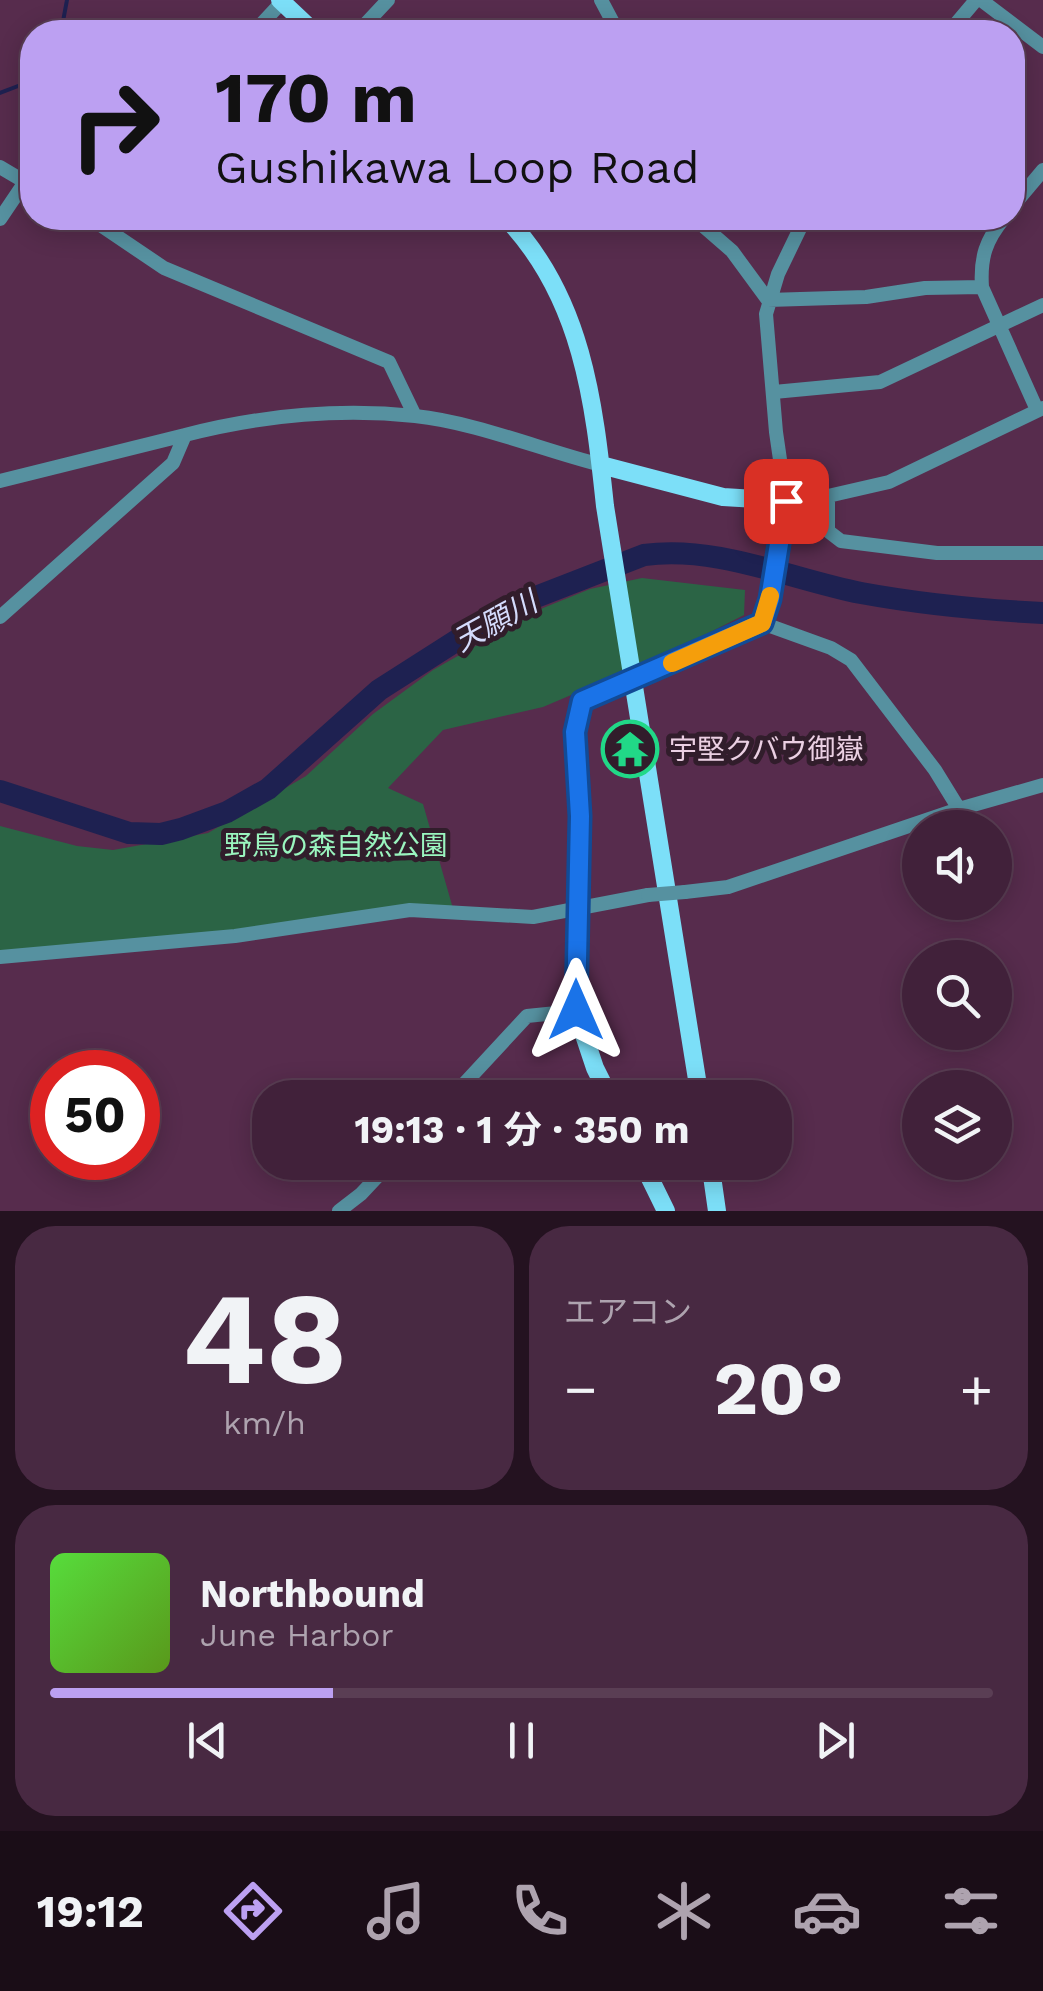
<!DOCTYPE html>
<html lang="ja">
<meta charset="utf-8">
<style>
:root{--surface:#41213a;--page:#482942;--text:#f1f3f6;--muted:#aea3af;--line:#5a3e54;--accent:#bca0f2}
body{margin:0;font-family:"Work Sans","Noto Sans JP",sans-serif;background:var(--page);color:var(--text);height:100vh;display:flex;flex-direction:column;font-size:38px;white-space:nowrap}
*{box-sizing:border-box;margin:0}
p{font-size:32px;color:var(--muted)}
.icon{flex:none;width:55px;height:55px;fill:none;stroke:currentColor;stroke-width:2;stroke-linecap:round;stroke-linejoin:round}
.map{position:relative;height:1211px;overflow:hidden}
.sheet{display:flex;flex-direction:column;gap:15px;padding:15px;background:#241220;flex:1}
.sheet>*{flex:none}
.hud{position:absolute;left:20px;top:20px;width:1005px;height:210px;border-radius:40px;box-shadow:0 5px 25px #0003,0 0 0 2px var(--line);background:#bca0f2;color:#111;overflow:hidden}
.buttons{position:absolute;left:902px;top:810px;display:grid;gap:20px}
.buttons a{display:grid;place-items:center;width:110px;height:110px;border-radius:50%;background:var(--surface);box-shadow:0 5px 25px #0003,0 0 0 2px var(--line);font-size:50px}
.speed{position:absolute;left:30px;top:1050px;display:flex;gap:20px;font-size:50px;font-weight:700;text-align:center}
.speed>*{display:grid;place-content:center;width:130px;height:130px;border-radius:50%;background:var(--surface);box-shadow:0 5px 25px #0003,0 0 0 2px var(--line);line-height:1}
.speed .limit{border:15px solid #d22;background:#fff;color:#111}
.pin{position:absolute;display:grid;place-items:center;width:85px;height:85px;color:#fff;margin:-42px;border-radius:20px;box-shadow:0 5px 15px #0006}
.me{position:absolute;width:110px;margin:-55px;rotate:0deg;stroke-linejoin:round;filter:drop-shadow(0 0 8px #0008)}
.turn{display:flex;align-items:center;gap:35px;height:210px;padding:0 30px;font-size:45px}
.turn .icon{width:130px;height:130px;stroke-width:2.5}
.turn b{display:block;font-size:70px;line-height:85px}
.big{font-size:75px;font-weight:700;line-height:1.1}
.sheet .card{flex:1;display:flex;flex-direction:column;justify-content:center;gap:15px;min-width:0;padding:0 35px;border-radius:40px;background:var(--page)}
.sheet .dial{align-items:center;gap:0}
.dial b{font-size:130px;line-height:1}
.song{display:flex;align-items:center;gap:30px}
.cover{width:120px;height:120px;border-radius:15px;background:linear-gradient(135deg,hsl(110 70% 55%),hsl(90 70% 35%))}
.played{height:10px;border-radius:5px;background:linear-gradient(90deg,var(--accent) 30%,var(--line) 30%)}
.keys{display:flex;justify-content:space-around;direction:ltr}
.heat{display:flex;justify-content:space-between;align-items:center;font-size:55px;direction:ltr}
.sheet .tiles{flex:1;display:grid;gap:15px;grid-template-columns:1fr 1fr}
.card:last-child{grid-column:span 2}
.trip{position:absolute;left:252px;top:1080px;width:540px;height:100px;border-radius:40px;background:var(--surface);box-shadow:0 5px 25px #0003,0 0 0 2px var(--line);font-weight:700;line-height:100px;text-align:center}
.tabs{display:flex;height:160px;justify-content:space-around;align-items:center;background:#1a0d17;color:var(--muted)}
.tabs .icon{width:70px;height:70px}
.tabs .on{color:var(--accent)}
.tabs b{font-size:45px;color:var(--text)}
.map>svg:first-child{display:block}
.green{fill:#2b6445}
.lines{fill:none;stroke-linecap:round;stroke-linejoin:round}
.stream{stroke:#1e2151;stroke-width:4}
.river{stroke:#1e2151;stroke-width:22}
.minor{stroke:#5691a0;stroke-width:14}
.major{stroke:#7cdff8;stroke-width:18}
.minor-bridge{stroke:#5691a0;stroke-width:14}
.route-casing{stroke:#114b97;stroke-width:25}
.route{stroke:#1a73e8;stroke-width:18}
.slow{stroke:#f59e0b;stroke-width:18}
.labels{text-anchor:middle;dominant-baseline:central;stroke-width:10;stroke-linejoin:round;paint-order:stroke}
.poi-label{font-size:28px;fill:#ebd0e3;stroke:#311d2b;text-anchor:start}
.park-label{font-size:28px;fill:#9af5bf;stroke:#311d2b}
.water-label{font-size:30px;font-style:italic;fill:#d4dbfc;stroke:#311d2b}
</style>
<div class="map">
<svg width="1043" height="1211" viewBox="0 0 1043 1211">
<rect width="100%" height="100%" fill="#572c4d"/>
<!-- green -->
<path class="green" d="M 642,578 L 745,590 L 744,615 L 665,655 L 543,707 L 443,730 L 388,788 L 423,804 L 454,912 L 0,957 L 0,826 L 77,846 L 113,850 L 208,833 L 306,776 L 373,714 L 433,670 L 543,608 L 590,589 Z"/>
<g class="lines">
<!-- stream -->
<path class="stream" d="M 61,32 L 67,0
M 0,93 L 26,83 L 32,76"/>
<!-- river -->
<path class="river" d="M 0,791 L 129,833 L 161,834 L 181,829 L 227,812 L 268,789 L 379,690 L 473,630 L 523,602 L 644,555 C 717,545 790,579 861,593 C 921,604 982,610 1043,613"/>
<!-- minor -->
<path class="minor" d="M 601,0 L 618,32
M 981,0 L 1043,47
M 254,32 L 282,2
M 358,32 L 388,0
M 949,32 L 976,0
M 0,167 L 32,186
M 1012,207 L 1043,170
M 90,218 L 164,268 L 389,362 L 415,416
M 694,218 L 732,251 L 768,300 L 866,297 L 925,288 L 982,287
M 805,218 L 778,274 L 766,314 L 776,432 L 786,501 L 828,496 L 889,482 L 1043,408
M 1004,218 C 986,240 980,257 982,287 L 1037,410
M 0,219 L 25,182
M 774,392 L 880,382 L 1043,305
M 0,481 L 185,435
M 828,496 L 828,531 L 841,541 L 937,553 L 1043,553
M 0,617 L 173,463 L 185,435 C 259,416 338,408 415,416 C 474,422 542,450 601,465
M 762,623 L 831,648 L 851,660 L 935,770 L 959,809
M 685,892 L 728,887 L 959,809 L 1043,785
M 0,957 L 235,936 L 410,910 L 533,917 L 648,895
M 451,1098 L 527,1016 L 576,1011
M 339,1211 L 361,1194 L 391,1162"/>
<!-- major -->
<path class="major" d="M 280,0 L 314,32
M 506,218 C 582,297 594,401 605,506 L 700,1098
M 601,465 L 723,497 L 786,501 L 770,599 L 762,623 L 582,701 L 575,732 L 579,816 L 576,1011 L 595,1068 L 610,1098
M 642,1162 L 666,1211
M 710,1162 L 717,1211"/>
<!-- minor-bridge -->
<path class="minor-bridge" d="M 648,895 L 685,892"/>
</g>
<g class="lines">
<!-- route casing -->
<g class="route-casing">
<path id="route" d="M 576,1010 L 580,816 L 575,732 L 582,701 L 762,623 L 770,599 L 786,501"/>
</g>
<!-- route -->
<use href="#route" class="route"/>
<!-- slow -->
<path class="slow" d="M 672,663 L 762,623 L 770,596"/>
</g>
<!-- icons -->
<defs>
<g id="temple-ring" transform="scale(2.875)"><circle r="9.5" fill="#311d2b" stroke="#21d887" stroke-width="1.5"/><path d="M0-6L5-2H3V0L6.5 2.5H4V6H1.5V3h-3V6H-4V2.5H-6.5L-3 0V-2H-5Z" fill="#21d887"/></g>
</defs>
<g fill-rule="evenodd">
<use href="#temple-ring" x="630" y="749"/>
</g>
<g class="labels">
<!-- poi labels -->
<g class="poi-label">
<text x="669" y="749">宇堅クバウ御嶽</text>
</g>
<!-- park labels -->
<g class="park-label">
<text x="336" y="845">野鳥の森自然公園</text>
</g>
<!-- water labels -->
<g class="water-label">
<text transform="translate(495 621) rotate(-29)">天願川</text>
</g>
</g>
</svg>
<div class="buttons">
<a><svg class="icon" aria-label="sound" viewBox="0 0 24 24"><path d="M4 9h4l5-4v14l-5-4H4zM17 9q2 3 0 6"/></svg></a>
<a><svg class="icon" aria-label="search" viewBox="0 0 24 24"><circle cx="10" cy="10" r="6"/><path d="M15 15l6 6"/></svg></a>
<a><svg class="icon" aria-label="layers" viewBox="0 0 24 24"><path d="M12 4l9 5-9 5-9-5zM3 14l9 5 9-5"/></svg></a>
</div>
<div class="speed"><div class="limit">50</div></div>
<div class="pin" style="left:786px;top:501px;background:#d93025"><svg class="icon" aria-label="arrive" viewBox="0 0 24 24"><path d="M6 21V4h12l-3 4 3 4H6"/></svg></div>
<svg class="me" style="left:576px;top:1010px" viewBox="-20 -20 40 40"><path d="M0-17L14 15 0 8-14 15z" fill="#1a73e8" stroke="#fff" stroke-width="4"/></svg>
<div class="trip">19:13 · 1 分 · 350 m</div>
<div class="hud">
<div class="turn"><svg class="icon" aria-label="right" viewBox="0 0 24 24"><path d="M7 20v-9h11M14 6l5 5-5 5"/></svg><div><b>170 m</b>Gushikawa Loop Road</div></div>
</div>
</div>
<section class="sheet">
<div class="tiles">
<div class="card dial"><b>48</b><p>km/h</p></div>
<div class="card"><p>エアコン</p>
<div class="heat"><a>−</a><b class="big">20°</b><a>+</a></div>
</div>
<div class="card">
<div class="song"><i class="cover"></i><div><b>Northbound</b><p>June Harbor</p></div></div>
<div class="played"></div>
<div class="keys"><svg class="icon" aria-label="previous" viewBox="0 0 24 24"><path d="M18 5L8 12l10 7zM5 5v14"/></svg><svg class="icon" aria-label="pause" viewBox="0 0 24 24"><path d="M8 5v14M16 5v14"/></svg><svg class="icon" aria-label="next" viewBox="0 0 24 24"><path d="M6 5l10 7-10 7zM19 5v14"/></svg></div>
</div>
</div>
</section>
<nav class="tabs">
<b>19:12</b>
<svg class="icon on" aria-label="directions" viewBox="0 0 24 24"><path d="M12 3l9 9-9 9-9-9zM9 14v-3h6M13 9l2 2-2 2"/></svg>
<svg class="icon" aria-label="music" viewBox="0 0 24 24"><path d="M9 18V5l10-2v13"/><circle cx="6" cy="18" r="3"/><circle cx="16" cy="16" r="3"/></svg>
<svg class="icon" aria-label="phone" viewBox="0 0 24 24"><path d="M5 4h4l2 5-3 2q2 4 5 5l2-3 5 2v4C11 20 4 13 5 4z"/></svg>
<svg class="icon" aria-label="climate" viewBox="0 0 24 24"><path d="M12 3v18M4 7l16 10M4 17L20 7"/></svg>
<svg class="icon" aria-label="car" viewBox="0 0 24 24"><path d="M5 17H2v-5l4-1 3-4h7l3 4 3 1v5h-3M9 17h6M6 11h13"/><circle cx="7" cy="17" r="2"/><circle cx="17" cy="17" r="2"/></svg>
<svg class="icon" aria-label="filters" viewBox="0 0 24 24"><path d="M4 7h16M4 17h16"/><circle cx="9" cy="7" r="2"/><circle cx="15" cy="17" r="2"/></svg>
</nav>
